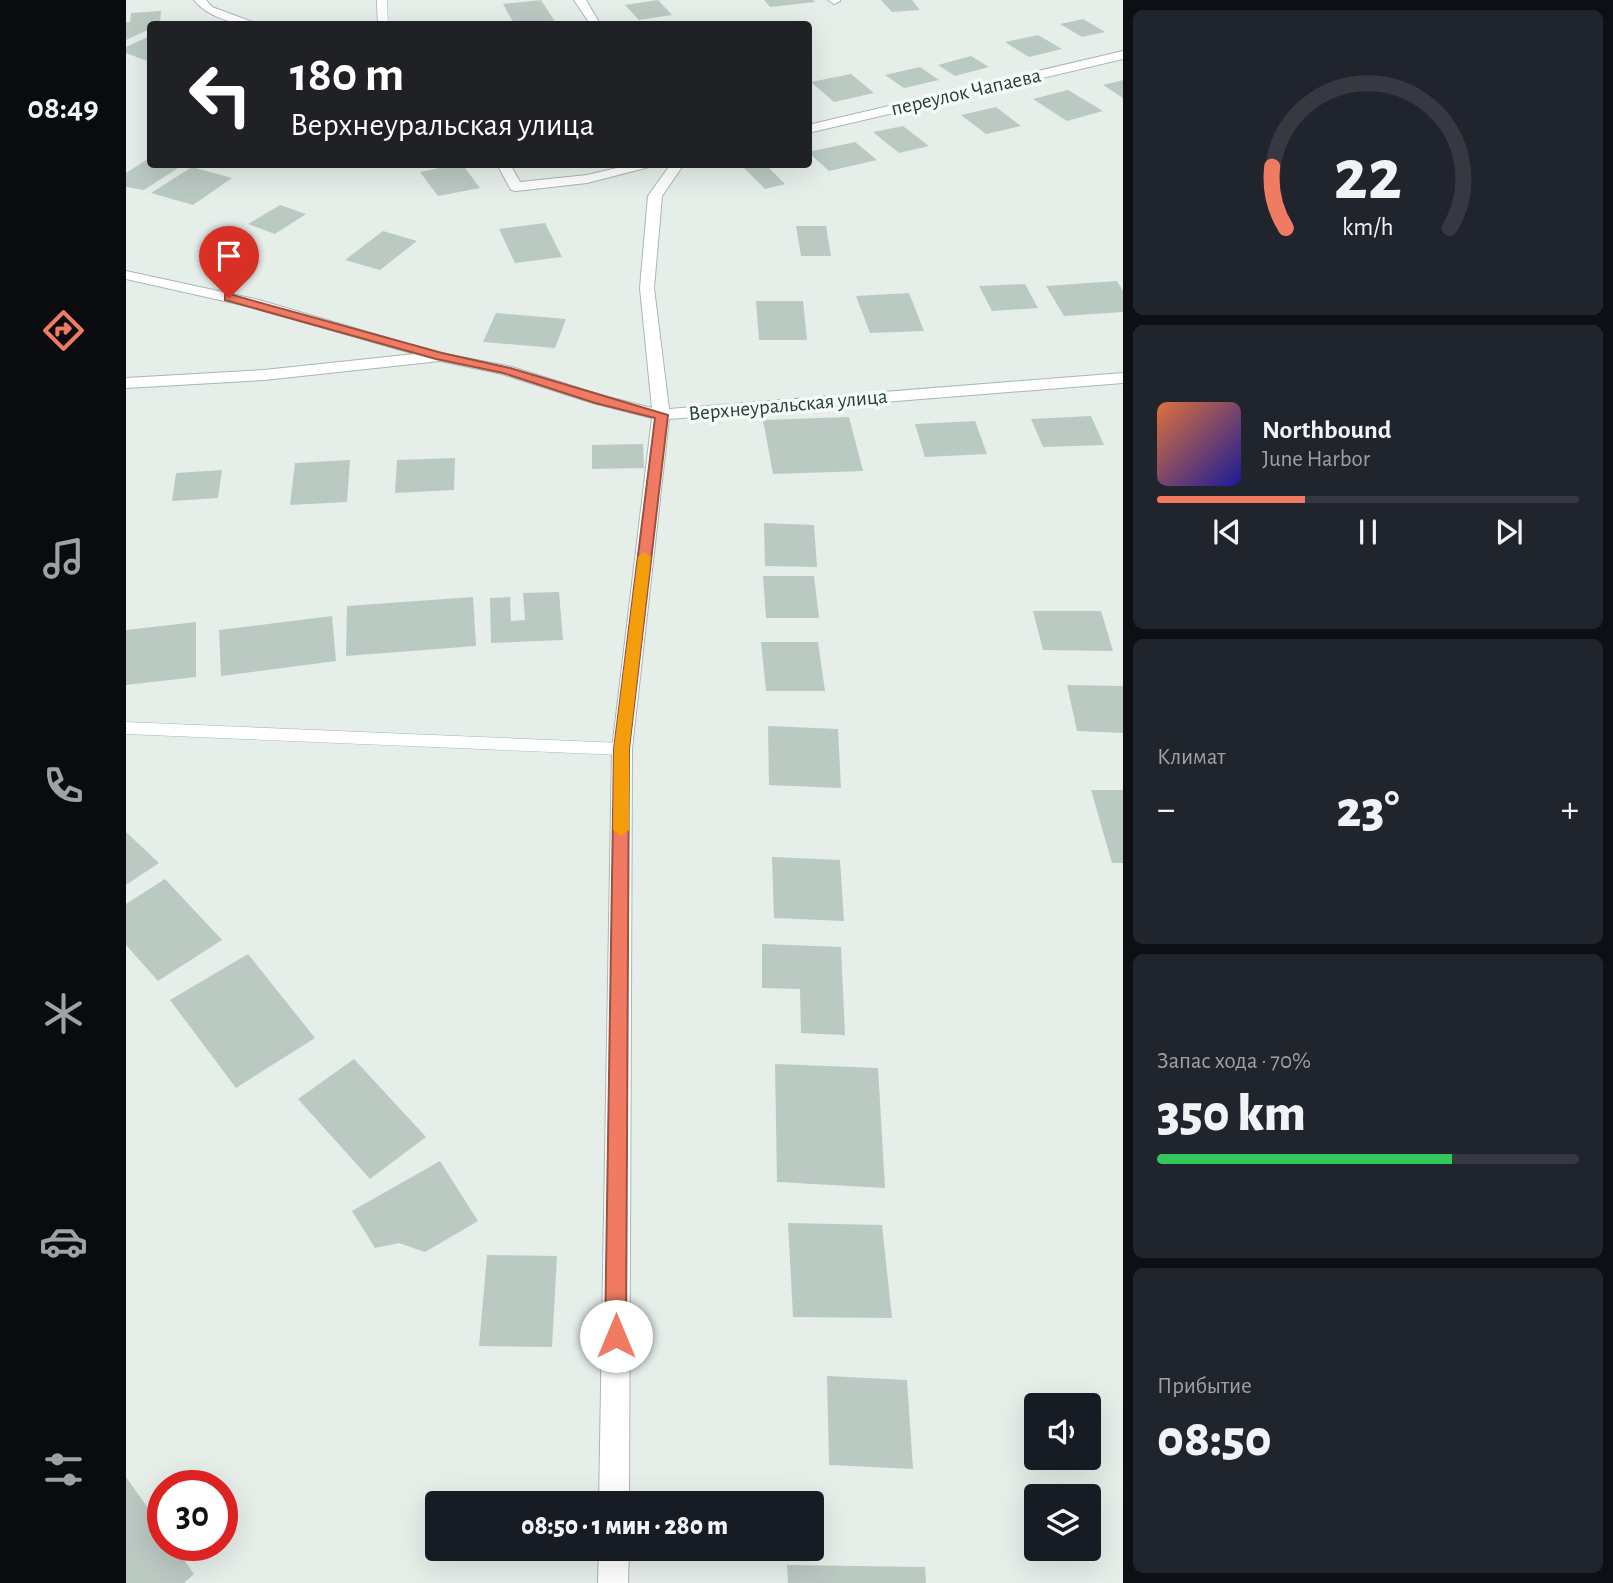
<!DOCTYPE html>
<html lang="ru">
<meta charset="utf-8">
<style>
:root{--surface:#171b24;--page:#20242c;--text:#f1f3f6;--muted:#9ea1a6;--line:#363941;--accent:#f07b62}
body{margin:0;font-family:"Alegreya Sans",sans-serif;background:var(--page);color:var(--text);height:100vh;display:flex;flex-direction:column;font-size:26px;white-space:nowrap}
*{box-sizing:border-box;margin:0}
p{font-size:23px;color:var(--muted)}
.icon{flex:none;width:38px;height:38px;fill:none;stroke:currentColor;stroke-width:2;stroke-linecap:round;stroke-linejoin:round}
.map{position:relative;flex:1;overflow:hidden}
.sheet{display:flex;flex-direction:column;gap:10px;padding:10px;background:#0d0f14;width:490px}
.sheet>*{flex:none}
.banner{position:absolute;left:21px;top:21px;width:665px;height:147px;border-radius:7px;box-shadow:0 7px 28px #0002;background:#202124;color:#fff;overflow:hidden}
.tools{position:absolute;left:898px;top:1393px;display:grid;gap:14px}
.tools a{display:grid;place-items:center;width:77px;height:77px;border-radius:7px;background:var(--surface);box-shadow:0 7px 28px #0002;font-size:35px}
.speed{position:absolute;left:21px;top:1470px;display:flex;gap:14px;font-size:35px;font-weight:700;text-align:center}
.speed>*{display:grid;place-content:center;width:91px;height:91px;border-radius:50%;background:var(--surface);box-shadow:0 7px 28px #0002;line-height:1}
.speed .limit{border:10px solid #d22;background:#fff;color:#111}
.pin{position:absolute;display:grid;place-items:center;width:60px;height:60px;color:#fff;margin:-72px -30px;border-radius:50% 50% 50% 0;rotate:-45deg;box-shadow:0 0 7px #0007}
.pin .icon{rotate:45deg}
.me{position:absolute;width:77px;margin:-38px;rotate:0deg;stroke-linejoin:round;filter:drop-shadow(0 0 5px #0008)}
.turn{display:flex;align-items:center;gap:24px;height:147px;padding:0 28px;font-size:32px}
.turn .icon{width:91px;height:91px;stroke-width:2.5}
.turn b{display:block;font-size:49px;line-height:60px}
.big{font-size:52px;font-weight:800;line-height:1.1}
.sheet .card{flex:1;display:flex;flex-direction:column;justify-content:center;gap:10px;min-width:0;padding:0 24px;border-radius:10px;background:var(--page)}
.sheet .dial{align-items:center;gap:0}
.dial svg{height:182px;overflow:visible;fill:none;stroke:var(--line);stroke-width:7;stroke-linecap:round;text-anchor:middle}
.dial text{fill:var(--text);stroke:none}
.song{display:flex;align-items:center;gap:21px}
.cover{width:84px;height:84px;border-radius:10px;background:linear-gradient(135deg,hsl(20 70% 55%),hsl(240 70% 35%))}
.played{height:7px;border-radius:4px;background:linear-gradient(90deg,var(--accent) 35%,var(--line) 35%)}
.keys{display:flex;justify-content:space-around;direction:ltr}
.heat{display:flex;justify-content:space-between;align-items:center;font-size:38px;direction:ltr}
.charge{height:10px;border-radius:5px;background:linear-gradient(90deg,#34c759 70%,var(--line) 0)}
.trip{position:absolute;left:299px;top:1491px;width:399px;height:70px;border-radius:7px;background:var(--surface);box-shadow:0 7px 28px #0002;font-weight:800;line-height:70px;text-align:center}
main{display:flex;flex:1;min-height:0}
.tabs{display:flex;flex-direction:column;width:126px;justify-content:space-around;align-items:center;background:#090b0e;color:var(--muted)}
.tabs .icon{width:49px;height:49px}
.tabs .current{color:var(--accent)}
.tabs b{font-size:32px;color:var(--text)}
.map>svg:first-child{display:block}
.building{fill:#bbc9c3}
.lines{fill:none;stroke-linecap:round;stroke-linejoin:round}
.lane-casing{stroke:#a8b7b1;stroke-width:1}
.street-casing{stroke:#a8b7b1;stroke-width:2}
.lane{fill:#fff;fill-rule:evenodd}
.street{fill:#fff;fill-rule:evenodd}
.route{fill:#f07b62;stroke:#9c5040;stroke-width:2}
.slow{fill:#f59e0b}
.labels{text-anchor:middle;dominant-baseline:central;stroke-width:7;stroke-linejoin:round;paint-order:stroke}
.far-street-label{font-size:21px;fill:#254137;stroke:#f7fbf8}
</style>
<main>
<nav class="tabs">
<b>08:49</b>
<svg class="icon current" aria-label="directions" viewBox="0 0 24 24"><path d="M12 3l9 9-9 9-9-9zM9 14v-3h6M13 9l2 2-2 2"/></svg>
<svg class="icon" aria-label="music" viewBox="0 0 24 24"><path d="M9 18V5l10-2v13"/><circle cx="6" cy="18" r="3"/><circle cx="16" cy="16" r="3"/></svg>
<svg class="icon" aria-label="phone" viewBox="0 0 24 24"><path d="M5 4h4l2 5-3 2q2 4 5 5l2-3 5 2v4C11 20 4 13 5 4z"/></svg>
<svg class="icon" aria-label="climate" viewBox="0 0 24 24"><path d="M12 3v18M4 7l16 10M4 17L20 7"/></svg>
<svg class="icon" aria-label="car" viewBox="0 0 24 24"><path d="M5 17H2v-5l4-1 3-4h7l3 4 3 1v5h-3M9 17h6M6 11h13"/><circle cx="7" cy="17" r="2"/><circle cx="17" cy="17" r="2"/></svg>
<svg class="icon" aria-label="filters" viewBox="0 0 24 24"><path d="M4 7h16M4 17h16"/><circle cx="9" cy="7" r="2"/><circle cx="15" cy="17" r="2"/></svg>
</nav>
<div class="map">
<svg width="997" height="1583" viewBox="0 0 997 1583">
<rect width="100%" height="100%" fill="#e6eeea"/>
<!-- building -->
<path class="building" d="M 415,0 L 430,23 L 388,24 L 377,4 Z
M 532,0 L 546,15 L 513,20 L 499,5 Z
M 638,0 L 687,0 L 689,2 L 644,7 Z
M 755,0 L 786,0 L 794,10 L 766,12 Z
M 35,11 L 34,24 L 24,24 L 24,29 L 0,40 L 0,22 L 4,22 L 5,13 Z
M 957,19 L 979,32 L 956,37 L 934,24 Z
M 912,35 L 936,49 L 903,57 L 879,42 Z
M 24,36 L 24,62 L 0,53 L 0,47 Z
M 845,56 L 863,67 L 829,76 L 812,65 Z
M 794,67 L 813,80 L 778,88 L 759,75 Z
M 725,74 L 748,93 L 708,102 L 685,82 Z
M 997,80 L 997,98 L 977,85 Z
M 942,90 L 977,111 L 941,121 L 907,99 Z
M 870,107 L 895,126 L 860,134 L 835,115 Z
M 777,126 L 803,146 L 773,153 L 747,132 Z
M 729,142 L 751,160 L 703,171 L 682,152 Z
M 22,159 L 24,160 L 24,164 L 52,168 L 18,190 L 0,187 L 0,173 Z
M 332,164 L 336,164 L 354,188 L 312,196 L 294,172 Z
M 639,164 L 659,184 L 639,189 L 616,166 Z
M 66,167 L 106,178 L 67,205 L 25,193 Z
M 154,205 L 180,214 L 149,234 L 122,224 Z
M 419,223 L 436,257 L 389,263 L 373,229 Z
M 670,226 L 700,226 L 705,256 L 675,256 Z
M 257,231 L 291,241 L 254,270 L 219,260 Z
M 991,281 L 997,291 L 997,312 L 938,316 L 920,286 Z
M 899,284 L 912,308 L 866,311 L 853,286 Z
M 783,293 L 798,331 L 744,333 L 730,296 Z
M 630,301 L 677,301 L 681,340 L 633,340 Z
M 370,313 L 440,319 L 429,348 L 357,342 Z
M 965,416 L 978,445 L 917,447 L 905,419 Z
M 723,417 L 737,471 L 647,474 L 637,420 Z
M 849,421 L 861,454 L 799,457 L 789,424 Z
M 517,444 L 518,468 L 466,469 L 466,445 Z
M 329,458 L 328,490 L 269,493 L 271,460 Z
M 224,460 L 221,502 L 164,505 L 169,463 Z
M 96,470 L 92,498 L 46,501 L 50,473 Z
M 638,523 L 688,525 L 691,567 L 639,566 Z
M 637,576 L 688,576 L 693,618 L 640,618 Z
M 433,592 L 437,640 L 365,643 L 364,598 L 384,597 L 385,621 L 399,620 L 397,593 Z
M 347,597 L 350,646 L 220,656 L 221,606 Z
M 907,611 L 975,611 L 987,651 L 917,650 Z
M 206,616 L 210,661 L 95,676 L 93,630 Z
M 70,622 L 70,677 L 0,685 L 0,630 Z
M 635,642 L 692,642 L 699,691 L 640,691 Z
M 941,685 L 997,686 L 997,733 L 951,731 Z
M 642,726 L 712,729 L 715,788 L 643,785 Z
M 965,790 L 997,790 L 997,863 L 986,863 Z
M 0,832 L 33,863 L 0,885 Z
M 646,857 L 714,860 L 718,921 L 648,918 Z
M 39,879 L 96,940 L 32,981 L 0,945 L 0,904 Z
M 636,944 L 715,947 L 719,1035 L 675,1033 L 674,989 L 636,988 Z
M 122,954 L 189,1038 L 110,1088 L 44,1000 Z
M 228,1059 L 300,1137 L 244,1179 L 172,1099 Z
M 649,1064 L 752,1068 L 759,1188 L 651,1182 Z
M 314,1161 L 352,1221 L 299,1252 L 273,1243 L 249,1248 L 226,1211 Z
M 662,1223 L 756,1225 L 766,1318 L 667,1317 Z
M 361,1255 L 431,1256 L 426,1347 L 353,1346 Z
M 701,1376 L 781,1380 L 787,1469 L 703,1465 Z
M 0,1477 L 37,1529 L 37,1545 L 48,1545 L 68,1574 L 58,1583 L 0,1583 Z
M 661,1565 L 799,1567 L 800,1583 L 662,1583 Z"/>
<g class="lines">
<!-- lane casing -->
<g class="lane-casing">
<path id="lane" d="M 251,0 L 261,0 L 262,24 L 252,24 Z
M 0,722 L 496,743 L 505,749 L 496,755 L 0,734 Z"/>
</g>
<!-- street casing -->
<g class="street-casing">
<path id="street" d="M 68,0 L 80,0 L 86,7 L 132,24 C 110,26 82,17 68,0 Z
M 448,0 L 460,0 L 474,24 L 464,24 Z
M 702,0 L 714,0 L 714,1 L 708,4 Z
M 997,51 L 997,59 L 682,133 L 682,125 Z
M 371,164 L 384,164 L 394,182 L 461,175 L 508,164 L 535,164 L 461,183 L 390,191 L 385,190 Z
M 545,164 L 558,164 L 536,196 L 528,288 L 543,409 L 997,373 L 997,383 L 543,419 L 506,749 L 503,1503 L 473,1503 L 486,749 L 526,418 L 467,403 L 376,374 L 314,361 L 138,380 L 0,388 L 0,378 L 138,370 L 289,354 L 125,307 L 0,279 L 0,271 L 133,300 L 309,352 L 386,367 L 478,396 L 526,408 L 514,288 L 522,196 Z
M 473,1549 L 503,1549 L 502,1583 L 472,1583 Z"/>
</g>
<!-- lane -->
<use href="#lane" class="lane"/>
<!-- street -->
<use href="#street" class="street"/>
</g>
<!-- route -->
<path class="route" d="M 103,294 L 316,353 L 384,368 L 542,415 L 503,749 L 500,1336 L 497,1343 L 490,1346 L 482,1343 L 479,1336 L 488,749 L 529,418 L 469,403 L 377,373 L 310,359 L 99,300 L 99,295 Z"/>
<!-- slow -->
<path class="slow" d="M 518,552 L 525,557 L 503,749 L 503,830 L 495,836 L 487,830 L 488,749 L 512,557 Z"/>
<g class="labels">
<!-- far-street labels -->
<g class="far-street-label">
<text transform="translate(840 92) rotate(-13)">переулок Чапаева</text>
<text transform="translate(662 405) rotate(-5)">Верхнеуральская улица</text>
</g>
</g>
</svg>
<div class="tools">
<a><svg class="icon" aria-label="sound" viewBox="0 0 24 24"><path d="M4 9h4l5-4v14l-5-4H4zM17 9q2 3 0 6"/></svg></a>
<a><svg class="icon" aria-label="layers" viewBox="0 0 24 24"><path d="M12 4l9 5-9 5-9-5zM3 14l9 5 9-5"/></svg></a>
</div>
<div class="speed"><div class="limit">30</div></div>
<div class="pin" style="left:103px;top:298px;background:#d93025"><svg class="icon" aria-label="arrive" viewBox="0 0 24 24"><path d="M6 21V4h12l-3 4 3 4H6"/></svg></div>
<svg class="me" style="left:490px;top:1336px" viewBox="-20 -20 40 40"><circle r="19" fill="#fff"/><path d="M0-13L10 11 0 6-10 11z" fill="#f07b62"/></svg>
<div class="trip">08:50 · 1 мин · 280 m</div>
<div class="banner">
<div class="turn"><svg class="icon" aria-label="left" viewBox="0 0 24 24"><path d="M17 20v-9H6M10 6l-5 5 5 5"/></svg><div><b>180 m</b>Верхнеуральская улица</div></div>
</div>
</div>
<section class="sheet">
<div class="card dial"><svg viewBox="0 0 100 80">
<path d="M14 69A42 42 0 1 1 86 69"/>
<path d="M14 69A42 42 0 0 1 8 42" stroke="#f07b62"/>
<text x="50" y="56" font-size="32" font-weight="700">22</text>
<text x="50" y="72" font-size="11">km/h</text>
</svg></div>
<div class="card">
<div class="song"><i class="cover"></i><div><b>Northbound</b><p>June Harbor</p></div></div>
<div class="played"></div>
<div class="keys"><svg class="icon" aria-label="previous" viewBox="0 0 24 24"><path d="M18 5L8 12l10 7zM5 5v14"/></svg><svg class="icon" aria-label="pause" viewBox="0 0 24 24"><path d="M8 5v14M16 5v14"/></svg><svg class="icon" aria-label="next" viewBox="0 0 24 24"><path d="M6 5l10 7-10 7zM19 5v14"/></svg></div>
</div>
<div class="card"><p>Климат</p>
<div class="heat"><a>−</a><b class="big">23°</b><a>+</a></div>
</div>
<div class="card"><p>Запас хода · 70%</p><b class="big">350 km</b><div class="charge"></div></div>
<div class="card"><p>Прибытие</p><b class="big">08:50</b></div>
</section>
</main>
